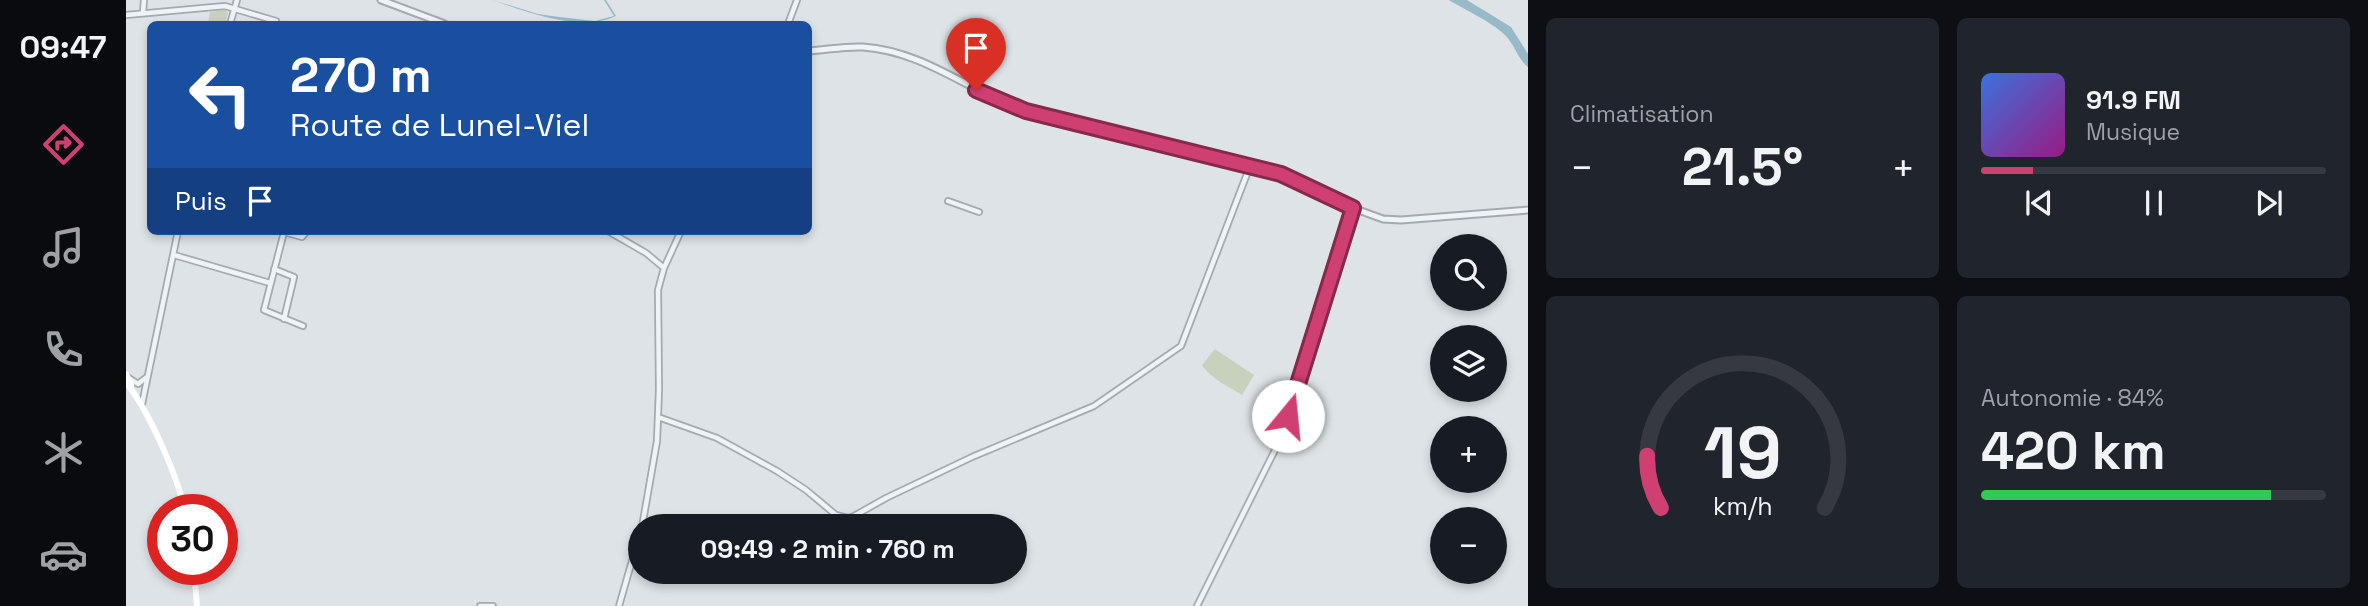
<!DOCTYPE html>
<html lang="fr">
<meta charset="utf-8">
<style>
:root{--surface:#171b24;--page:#20242c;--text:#f1f3f6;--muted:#9ea1a6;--line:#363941;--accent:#cf3f72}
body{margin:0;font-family:"Space Grotesk",sans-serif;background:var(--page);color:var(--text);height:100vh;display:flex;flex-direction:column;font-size:26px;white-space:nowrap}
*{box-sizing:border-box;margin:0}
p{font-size:23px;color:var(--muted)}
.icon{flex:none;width:38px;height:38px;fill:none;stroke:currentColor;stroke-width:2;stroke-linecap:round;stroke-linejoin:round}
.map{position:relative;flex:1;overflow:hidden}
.side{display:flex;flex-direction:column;gap:18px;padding:18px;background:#0d0f14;width:840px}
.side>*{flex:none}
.top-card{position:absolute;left:21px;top:21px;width:665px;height:214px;border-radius:10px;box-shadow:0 4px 10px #0003;background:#1a4fa0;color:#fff;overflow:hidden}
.controls{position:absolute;left:1304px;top:234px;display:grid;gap:14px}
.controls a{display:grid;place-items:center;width:77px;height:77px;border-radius:50%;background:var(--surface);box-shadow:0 4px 10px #0003;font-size:35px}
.speed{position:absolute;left:21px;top:494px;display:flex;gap:14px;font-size:35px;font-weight:700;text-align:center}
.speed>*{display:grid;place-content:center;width:91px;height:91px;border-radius:50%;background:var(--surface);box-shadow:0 4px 10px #0003;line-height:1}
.speed .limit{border:10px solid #d22;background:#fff;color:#111}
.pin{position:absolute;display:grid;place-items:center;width:60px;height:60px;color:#fff;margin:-72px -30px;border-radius:50% 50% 50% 0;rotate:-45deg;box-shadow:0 0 7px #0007}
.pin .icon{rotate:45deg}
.me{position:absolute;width:77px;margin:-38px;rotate:17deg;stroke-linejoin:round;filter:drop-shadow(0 0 5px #0008)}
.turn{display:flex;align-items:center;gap:24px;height:147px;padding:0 28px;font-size:32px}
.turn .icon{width:91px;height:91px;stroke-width:2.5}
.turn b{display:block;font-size:49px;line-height:60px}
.then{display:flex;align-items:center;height:66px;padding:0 28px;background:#0003;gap:14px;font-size:26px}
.big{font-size:52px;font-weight:700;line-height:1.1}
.side .widget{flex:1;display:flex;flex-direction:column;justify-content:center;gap:10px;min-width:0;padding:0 24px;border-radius:10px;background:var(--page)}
.side .dial{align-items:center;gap:0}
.dial svg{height:182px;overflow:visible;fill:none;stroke:var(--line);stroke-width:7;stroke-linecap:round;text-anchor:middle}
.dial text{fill:var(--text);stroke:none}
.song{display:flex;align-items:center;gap:21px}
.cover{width:84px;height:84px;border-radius:10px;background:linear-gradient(135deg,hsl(220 70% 55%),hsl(310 70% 35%))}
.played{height:7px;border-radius:4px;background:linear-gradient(90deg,var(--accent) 15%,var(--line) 15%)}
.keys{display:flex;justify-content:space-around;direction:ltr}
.heat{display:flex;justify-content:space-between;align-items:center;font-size:38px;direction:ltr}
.charge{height:10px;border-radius:5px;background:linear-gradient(90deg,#34c759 84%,var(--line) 0)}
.side .tiles{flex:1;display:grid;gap:18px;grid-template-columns:repeat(2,1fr)}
.trip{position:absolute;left:502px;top:514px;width:399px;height:70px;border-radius:35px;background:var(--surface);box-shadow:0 4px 10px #0003;font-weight:700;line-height:70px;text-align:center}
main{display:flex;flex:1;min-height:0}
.menu{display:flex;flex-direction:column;width:126px;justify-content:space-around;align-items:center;background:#090b0e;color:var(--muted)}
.menu .icon{width:49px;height:49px}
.menu .current{color:var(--accent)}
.menu b{font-size:32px;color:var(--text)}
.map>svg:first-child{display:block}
.green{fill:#c7d1be}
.water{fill:#97b9c8}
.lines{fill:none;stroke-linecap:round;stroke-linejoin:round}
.minor-casing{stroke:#a2abb1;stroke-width:8}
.tertiary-casing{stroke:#a2abb1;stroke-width:9}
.minor{stroke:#f0f3f5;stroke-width:4.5}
.tertiary{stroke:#f0f3f5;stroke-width:5}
.secondary{stroke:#fff;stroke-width:6}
.route-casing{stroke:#87294a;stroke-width:18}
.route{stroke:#cf3f72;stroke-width:12}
</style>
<main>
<nav class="menu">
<b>09:47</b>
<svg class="icon current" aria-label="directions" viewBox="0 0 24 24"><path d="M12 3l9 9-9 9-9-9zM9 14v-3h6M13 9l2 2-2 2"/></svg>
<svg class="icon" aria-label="music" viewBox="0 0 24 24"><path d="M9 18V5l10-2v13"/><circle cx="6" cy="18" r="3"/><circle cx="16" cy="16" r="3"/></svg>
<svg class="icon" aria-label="phone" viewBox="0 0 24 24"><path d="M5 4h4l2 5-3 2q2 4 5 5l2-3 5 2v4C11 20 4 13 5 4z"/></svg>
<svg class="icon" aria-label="climate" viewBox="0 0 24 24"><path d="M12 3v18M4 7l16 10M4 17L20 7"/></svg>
<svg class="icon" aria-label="car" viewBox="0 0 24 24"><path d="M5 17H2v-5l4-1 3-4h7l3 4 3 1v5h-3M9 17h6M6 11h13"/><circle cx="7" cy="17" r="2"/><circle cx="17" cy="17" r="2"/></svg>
</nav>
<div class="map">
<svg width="1402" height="606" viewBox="0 0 1402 606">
<rect width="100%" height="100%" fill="#dde3e7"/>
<!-- green -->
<path class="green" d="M 100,10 L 102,13 L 99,24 L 82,24 L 84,12 Z
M 1089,349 L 1128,375 L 1116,395 C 1102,386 1085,379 1076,365 Z"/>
<!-- water -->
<path class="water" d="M 366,0 L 412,14 L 433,17 L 469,21 L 488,16 L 478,0 L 480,0 L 490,16 C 454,33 401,12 366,0 Z
M 1323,0 L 1341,0 L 1385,27 L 1402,54 L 1402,67 C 1391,58 1389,45 1379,35 C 1366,22 1339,10 1323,0 Z"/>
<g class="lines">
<!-- minor casing -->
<g class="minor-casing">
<path id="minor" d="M 17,12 L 18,0
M 0,15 L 99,6 L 150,21
M 104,24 L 111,0
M 662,24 L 671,0
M 822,201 L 853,212
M 482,231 L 520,253 L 538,268
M 48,255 L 144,283
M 148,269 L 168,277 L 158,319
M 177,326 L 138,310 L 158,232 L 176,237 L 181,231
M 3,378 L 12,384 L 21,377
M 16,404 L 52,231
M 532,417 L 591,438 L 651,471 L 680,490 L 710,515 L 722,518 L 728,516 L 760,498 L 846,457 L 968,406 L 1055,346 L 1124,166
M 516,527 L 531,441 L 533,389 L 532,290 L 538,268 L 555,231
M 354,606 L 367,606
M 493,606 L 514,533
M 1071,606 L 1155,438 L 1227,208"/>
</g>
<!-- tertiary casing -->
<g class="tertiary-casing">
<path id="tertiary" d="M 255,0 L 319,24
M 682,51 C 700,50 719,46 737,47 C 795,51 838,87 889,107 L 1155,174 L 1227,208 L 1257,219 L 1275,220 L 1402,210"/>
</g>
<!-- minor -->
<use href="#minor" class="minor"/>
<!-- tertiary -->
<use href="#tertiary" class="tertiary"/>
<!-- secondary -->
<path class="secondary" d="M 0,374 L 5,385
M 0,382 C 24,413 49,471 59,509
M 68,569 L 71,606"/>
</g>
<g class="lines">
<!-- route casing -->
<g class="route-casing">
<path id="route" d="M 850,90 L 900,111 L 1155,174 L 1227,208 L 1162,416"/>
</g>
<!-- route -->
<use href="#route" class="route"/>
</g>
</svg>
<div class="controls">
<a><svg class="icon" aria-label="search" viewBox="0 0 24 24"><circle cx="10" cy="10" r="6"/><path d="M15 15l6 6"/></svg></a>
<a><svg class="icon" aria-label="layers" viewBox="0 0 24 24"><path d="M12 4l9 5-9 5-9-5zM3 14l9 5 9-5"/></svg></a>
<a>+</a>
<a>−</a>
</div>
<div class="speed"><div class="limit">30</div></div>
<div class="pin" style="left:850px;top:90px;background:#d93025"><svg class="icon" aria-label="arrive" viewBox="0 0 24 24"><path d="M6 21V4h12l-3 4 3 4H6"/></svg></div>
<svg class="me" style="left:1162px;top:416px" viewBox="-20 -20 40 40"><circle r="19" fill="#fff"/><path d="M0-13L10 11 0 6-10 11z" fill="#cf3f72"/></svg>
<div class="trip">09:49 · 2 min · 760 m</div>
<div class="top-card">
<div class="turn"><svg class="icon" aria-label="left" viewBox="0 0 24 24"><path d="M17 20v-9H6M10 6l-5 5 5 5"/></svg><div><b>270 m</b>Route de Lunel-Viel</div></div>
<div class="then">Puis<svg class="icon" aria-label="arrive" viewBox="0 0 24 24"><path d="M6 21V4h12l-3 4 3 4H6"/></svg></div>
</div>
</div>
<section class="side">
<div class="tiles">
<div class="widget"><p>Climatisation</p>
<div class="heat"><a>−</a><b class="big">21.5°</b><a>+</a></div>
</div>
<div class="widget">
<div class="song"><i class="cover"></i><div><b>91.9 FM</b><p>Musique</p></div></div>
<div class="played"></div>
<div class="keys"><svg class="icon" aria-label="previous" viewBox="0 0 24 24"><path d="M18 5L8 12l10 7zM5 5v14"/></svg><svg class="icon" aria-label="pause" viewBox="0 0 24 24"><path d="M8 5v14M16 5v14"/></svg><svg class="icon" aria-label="next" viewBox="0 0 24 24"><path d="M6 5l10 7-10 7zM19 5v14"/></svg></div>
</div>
<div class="widget dial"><svg viewBox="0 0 100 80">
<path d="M14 69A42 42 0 1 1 86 69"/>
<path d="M14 69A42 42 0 0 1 8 46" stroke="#cf3f72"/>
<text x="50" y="56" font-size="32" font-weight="700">19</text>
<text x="50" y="72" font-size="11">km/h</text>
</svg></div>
<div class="widget"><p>Autonomie · 84%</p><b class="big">420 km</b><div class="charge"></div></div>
</div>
</section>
</main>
